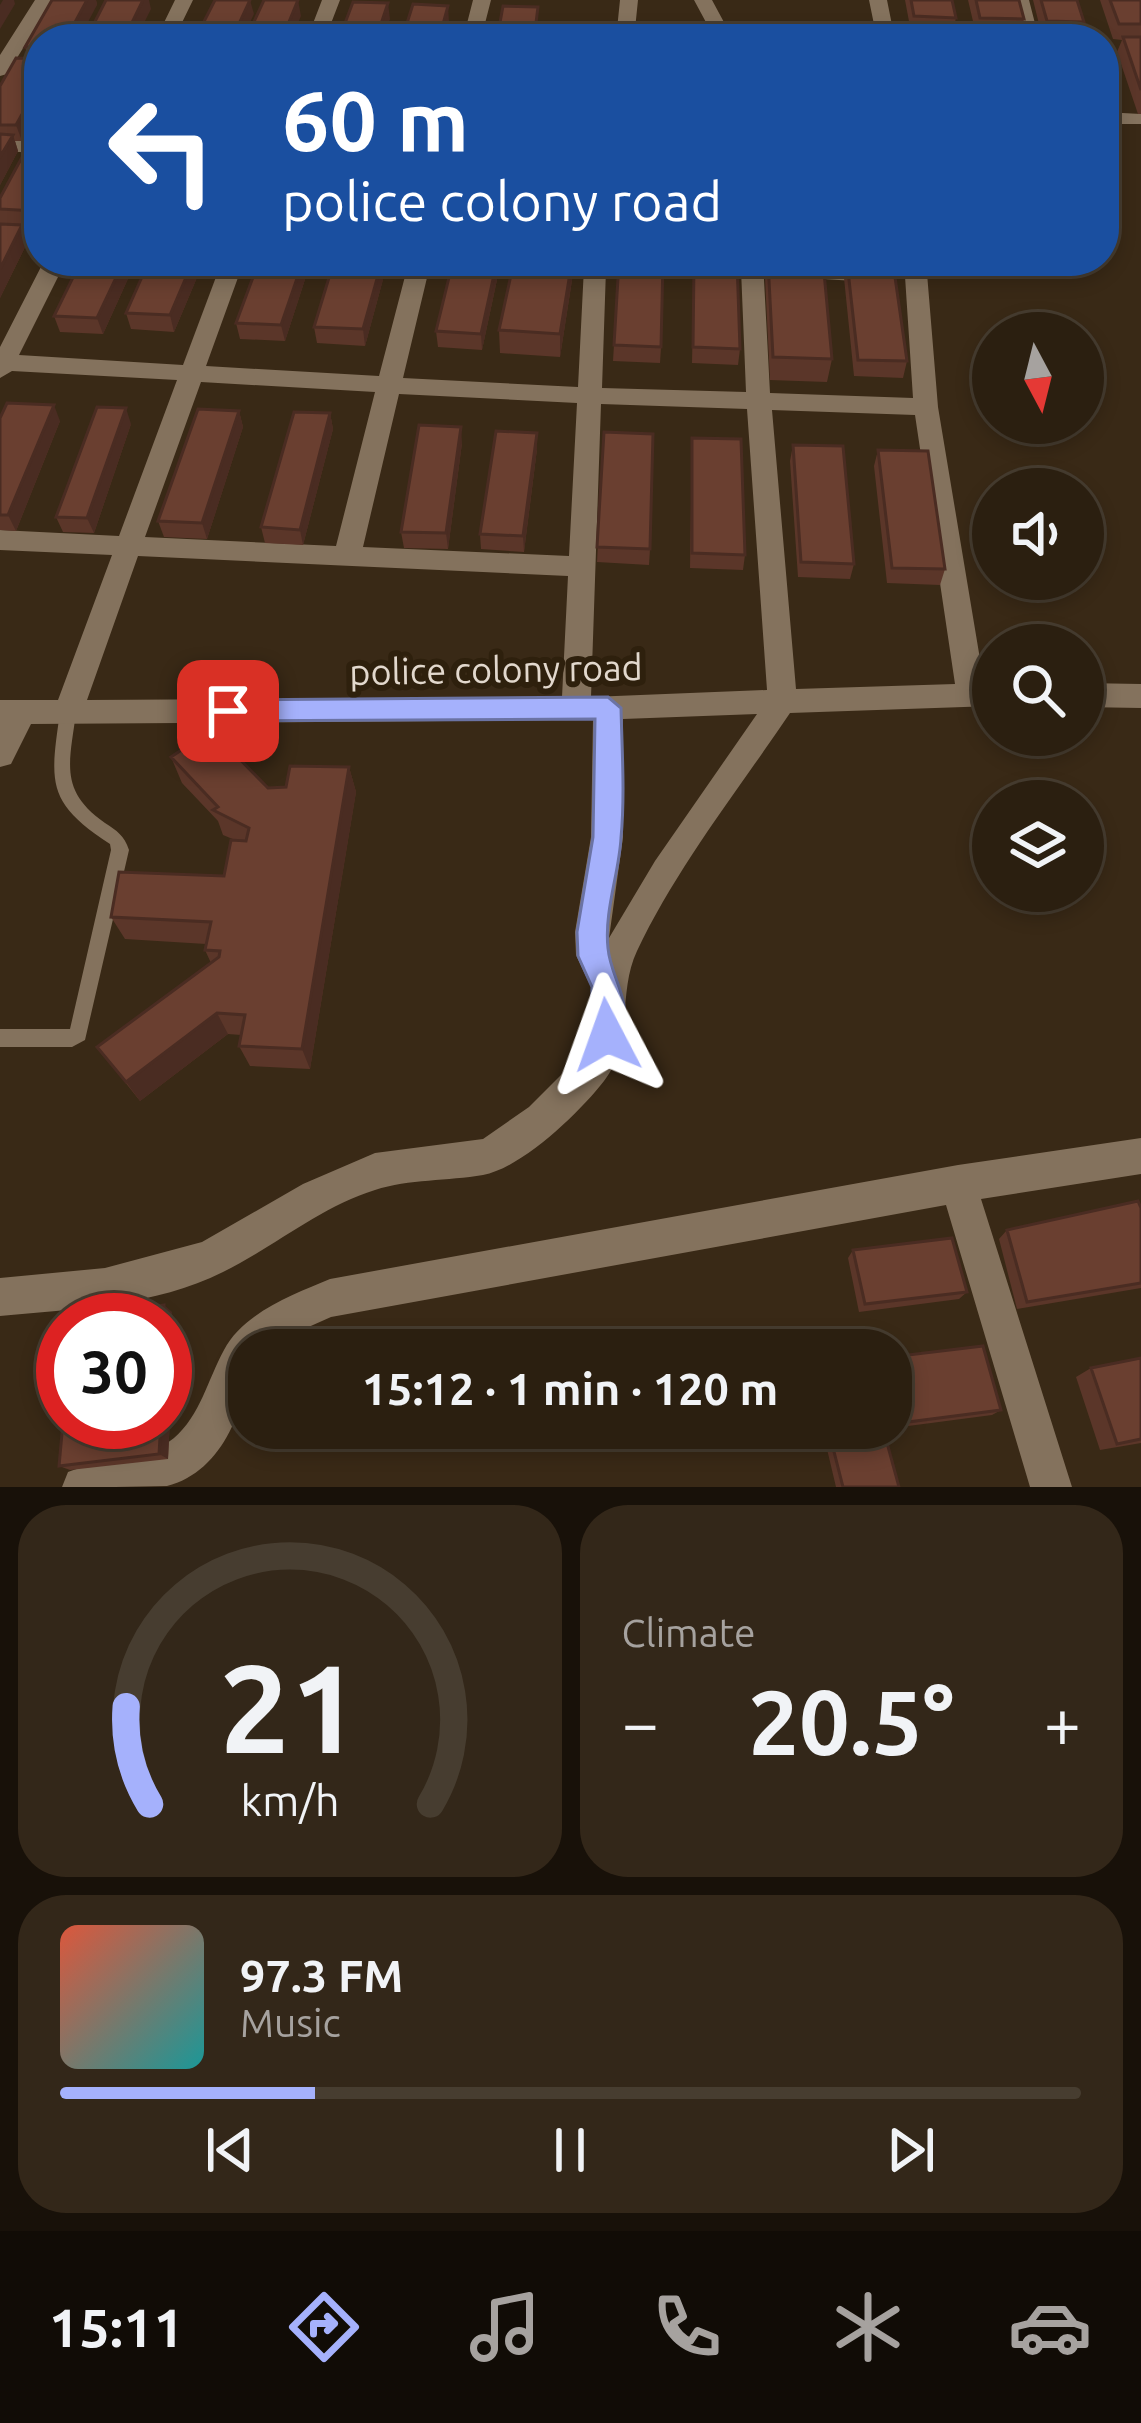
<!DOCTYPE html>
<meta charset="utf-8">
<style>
:root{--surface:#2b1f10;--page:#332719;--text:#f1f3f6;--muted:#a6a29f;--line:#473d30;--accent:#a5b1fc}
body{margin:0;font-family:Ubuntu,sans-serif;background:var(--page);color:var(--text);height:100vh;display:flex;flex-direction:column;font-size:45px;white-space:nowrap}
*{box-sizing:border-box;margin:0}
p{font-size:39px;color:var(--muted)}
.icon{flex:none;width:66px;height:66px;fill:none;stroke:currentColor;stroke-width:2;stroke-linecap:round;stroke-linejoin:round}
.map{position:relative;height:1487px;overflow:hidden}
.side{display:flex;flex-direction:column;gap:18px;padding:18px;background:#181109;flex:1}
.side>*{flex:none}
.banner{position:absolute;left:24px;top:24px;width:1095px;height:252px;border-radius:48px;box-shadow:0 6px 18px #0003,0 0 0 3px var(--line);background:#1a4fa0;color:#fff;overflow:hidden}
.needle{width:78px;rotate:173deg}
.buttons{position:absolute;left:972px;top:312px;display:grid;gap:24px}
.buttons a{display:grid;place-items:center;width:132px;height:132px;border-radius:50%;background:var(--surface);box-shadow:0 6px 18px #0003,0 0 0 3px var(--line);font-size:60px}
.speed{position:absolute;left:36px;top:1293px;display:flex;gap:24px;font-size:60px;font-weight:700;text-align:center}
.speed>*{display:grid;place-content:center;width:156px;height:156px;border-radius:50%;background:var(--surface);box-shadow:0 6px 18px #0003,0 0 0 3px var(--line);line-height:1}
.speed .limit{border:18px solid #d22;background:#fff;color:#111}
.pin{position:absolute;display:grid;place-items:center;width:102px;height:102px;color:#fff;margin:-51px;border-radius:24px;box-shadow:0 6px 18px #0006}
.me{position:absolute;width:132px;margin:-66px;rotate:356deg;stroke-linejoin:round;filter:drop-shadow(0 0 9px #0008)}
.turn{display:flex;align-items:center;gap:42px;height:252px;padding:0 60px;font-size:54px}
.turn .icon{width:156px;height:156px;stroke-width:2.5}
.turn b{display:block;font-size:84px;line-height:102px}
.big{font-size:90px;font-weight:700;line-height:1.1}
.side .tile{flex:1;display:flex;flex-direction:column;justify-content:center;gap:18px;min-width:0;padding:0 42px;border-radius:48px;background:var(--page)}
.side .dial{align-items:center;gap:0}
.dial svg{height:312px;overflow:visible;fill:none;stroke:var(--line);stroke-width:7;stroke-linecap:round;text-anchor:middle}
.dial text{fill:var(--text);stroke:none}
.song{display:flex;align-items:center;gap:36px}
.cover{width:144px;height:144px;border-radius:18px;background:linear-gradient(135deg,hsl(10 70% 55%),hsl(180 70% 35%))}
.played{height:12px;border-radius:6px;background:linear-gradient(90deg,var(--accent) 25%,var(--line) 25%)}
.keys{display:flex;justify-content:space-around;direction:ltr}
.heat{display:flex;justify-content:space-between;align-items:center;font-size:66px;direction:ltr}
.side .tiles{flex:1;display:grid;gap:18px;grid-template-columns:1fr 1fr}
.tile:last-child{grid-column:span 2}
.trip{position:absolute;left:228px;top:1329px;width:684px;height:120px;border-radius:48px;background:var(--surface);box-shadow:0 6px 18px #0003,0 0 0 3px var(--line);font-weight:700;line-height:120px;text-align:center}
.menu{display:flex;height:192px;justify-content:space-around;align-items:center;background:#110c06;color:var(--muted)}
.menu .icon{width:84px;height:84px}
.menu .current{color:var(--accent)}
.menu b{font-size:54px;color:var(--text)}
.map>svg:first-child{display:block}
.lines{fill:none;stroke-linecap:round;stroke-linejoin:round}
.lane{fill:#84725d;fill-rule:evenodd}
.street{fill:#84725d;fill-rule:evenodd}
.wall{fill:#5b3629}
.shaded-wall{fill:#4a2c22}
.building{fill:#6a3f30;stroke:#4a2c22;stroke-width:3}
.route{fill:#a5b1fc;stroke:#6b73a4;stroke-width:3}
.labels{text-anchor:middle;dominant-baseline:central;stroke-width:12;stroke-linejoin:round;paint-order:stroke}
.street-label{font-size:36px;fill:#e2d8cd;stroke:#2e200d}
</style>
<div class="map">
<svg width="1141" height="1487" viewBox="0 0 1141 1487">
<rect width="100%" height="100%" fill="#392916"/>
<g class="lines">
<!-- lane -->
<path class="lane" d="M 68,705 L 74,707 L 76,712 C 70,762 58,790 105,823 C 117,831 124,835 129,850 L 85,1040 L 72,1047 L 0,1047 L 0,1029 L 70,1029 L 111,850 L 110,844 C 46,802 50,783 60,712 L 62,707 Z"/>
<!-- street -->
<path class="street" d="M 35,0 L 53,0 L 7,74 L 0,76 L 0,55 Z
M 175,0 L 193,0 L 174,39 L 156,39 Z
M 322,0 L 340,0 L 325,39 L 307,39 Z
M 473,0 L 491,0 L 481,39 L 463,39 Z
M 620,0 L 638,0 L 634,39 L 616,39 Z
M 694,0 L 712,0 L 733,39 L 715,39 Z
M 869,0 L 887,0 L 893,30 L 1019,33 L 1011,0 L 1029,0 L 1039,39 L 877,39 Z
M 1104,112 L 1141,114 L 1141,124 L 1104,124 Z
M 0,139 L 39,141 L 39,153 L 0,151 Z
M 0,227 L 39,229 L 39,243 L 0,241 Z
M 44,261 L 66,261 L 19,355 L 183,365 L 222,261 L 244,261 L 206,366 L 379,376 L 409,261 L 431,261 L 403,378 L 578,387 L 584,267 L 575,261 L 727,261 L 741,267 L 741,261 L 763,261 L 770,393 L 913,398 L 904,261 L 926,261 L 938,407 L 984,683 L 993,682 L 993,706 L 790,713 C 738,790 677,867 637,951 C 617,993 634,1043 604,1081 C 580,1112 522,1168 483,1175 C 448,1181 409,1179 375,1190 C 320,1207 274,1247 223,1272 C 156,1306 73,1309 0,1316 L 0,1278 L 105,1268 L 202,1242 L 303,1184 L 375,1153 L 483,1139 L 529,1107 L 581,1055 L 590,1035 L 591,987 L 576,955 L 575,932 L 591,837 L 593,720 L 31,724 L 11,764 L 0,767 L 0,700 L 58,700 L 112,555 L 0,550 L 0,530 L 119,536 L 177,380 L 12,371 L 0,378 L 0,347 ZM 606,269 L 730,275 L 741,269 L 746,392 L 602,388 ZM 201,382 L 375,392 L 336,546 L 145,537 ZM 399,394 L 577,403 L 569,556 L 363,547 ZM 601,404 L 747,409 L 767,690 L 591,697 ZM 772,410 L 915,415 L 955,684 L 796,689 ZM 138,556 L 568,576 L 562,697 L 87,700 ZM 757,714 L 655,861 L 609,938 L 623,837 L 623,719 Z
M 784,264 L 886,269 L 897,276 L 886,283 L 776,276 L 776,266 Z
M 1083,683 L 1141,684 L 1141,708 L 1083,707 Z
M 1141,1138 L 1141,1174 L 981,1199 L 1072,1487 L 1030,1487 L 946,1205 L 331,1317 L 304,1329 L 279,1350 L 249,1350 C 249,1402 224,1472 167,1486 C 135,1487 95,1487 62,1487 L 68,1472 C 101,1459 146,1461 174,1438 C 200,1416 208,1379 224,1350 C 243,1313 294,1294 330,1279 L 958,1165 Z"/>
</g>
<!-- wall -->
<path class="wall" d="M 52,0 L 96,0 L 97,5 L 39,39 L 39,110 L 22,141 L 15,141 L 18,151 L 0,185 L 0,86 L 29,59 L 25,47 Z
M 905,0 L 952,0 L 956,18 L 952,34 L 949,33 L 950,39 L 910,39 L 911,32 Z
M 968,0 L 1019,0 L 1024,19 L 1020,35 L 1014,35 L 1015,39 L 978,39 L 979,34 L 976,34 Z
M 1033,0 L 1077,0 L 1084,22 L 1081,33 L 1099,39 L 1053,39 L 1053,37 L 1042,36 Z
M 1100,0 L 1141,0 L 1141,114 L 1138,114 L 1117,52 L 1122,40 L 1113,39 Z
M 1104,53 L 1117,94 L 1111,110 L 1104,109 Z
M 39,135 L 39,227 L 23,226 L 28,241 L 0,298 L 0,198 Z
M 81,261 L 136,261 L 103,334 L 60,332 L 54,316 Z
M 149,261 L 204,261 L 174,332 L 131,329 L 126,313 Z
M 259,261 L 311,261 L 285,341 L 240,339 L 236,323 Z
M 334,261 L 388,261 L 365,346 L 317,343 L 314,327 Z
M 453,261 L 501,261 L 482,350 L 438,347 L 436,331 Z
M 575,261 L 560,357 L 500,353 L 499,330 Z
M 619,261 L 661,347 L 660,363 L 613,361 Z
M 694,261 L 740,349 L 738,365 L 692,363 Z
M 767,261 L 828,261 L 827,267 L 824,267 L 832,359 L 827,382 L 770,380 L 765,278 Z
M 847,261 L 895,261 L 894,265 L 907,361 L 903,378 L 854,376 L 844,278 Z
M 239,411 L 243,427 L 207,539 L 164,537 L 158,521 Z
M 330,413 L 333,429 L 303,545 L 265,543 L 261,527 Z
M 0,418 L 60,421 L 16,531 L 0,530 Z
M 131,424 L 94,533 L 63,532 L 56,517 Z
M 604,432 L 650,549 L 649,565 L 597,562 Z
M 692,438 L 745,555 L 743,570 L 690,568 Z
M 462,443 L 448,549 L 404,548 L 401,532 Z
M 793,445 L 854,564 L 850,579 L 798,577 L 790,461 Z
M 537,449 L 524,552 L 481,549 L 480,534 Z
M 878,450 L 945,569 L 940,585 L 887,583 L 874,466 Z
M 171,757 L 268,788 L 286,787 L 349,767 L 356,792 L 310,1069 L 250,1066 L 239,1046 L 241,1035 L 228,1034 L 140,1101 L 97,1047 L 211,963 L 205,950 L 206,944 L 125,939 L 111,917 L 224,876 L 235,840 L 223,835 L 218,821 L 182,783 Z
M 1141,1208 L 1141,1288 L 1017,1309 L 999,1239 L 1007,1230 Z
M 853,1250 L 967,1292 L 959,1299 L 859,1312 L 848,1258 Z
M 891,1357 L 1001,1410 L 992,1415 L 893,1428 L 891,1420 Z
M 1141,1358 L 1141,1443 L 1100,1450 L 1076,1377 L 1091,1368 Z
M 165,1394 L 171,1398 L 168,1459 L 70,1470 L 59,1466 L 165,1422 Z
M 822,1428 L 883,1428 L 899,1487 L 836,1487 Z"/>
<!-- shaded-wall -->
<path class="shaded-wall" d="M 3,0 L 14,0 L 15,4 L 0,29 L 0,5 Z
M 87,0 L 96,0 L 97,5 L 79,39 L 66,39 Z
M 143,0 L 149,0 L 151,9 L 136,39 L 124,39 Z
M 250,0 L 254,14 L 242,39 L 232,39 Z
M 298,0 L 301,16 L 291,39 L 282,39 Z
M 388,3 L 390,19 L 383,39 L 376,39 Z
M 448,6 L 449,22 L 444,39 L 439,39 Z
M 39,84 L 39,110 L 22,141 L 16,125 Z
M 13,135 L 18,151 L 0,185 L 0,157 Z
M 22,225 L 28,241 L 0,298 L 0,269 Z
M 124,261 L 136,261 L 103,334 L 97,318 Z
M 193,261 L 204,261 L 174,332 L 170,315 Z
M 303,261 L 311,261 L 285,341 L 281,325 Z
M 382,261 L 388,261 L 365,346 L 363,329 Z
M 497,261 L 501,261 L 482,350 L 481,334 Z
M 572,261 L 575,261 L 560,357 L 560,334 Z
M 54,405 L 60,421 L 16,531 L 8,515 Z
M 126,408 L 131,424 L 94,533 L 87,518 Z
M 239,411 L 243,427 L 207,539 L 202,523 Z
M 330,413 L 333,429 L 303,545 L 300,530 Z
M 461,427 L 462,443 L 448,549 L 446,533 Z
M 537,433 L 537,449 L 524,552 L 523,536 Z
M 349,767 L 356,792 L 310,1069 L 302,1049 Z
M 217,1013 L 228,1034 L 140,1101 L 126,1082 Z
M 164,1305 L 172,1312 L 169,1391 L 165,1388 Z
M 165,1394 L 171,1398 L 168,1459 L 159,1454 L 161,1422 L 165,1422 Z"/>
<!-- building -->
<path class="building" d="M 52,0 L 87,0 L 66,39 L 39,39 L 39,47 L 25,47 Z
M 106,0 L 143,0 L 124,39 L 86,39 Z
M 215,0 L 250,0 L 232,39 L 195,39 Z
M 264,0 L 298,0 L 282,39 L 246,39 Z
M 911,0 L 952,0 L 956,18 L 914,16 Z
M 976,0 L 1019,0 L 1024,19 L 980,18 Z
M 1041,0 L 1077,0 L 1084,22 L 1047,21 Z
M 1110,0 L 1141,0 L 1141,24 L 1119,24 Z
M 353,2 L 388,3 L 376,39 L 339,39 Z
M 413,4 L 448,6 L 439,39 L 402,39 Z
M 503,6 L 538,7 L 534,39 L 497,39 Z
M 912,27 L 948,28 L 950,39 L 914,39 Z
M 981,30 L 1013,31 L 1015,39 L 983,39 Z
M 1055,32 L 1097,33 L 1099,39 L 1057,39 Z
M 1123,37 L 1141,37 L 1141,90 Z
M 1104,53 L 1117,94 L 1104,93 Z
M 16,58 L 39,59 L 39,84 L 16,125 L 0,125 L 0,86 Z
M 0,134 L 13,135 L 0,157 Z
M 34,135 L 39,135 L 39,203 L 35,211 L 0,209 L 0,198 Z
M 0,224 L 22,225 L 0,269 Z
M 81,261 L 124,261 L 97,318 L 54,316 Z
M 149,261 L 193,261 L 170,315 L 126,313 Z
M 259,261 L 303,261 L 281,325 L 236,323 Z
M 334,261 L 382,261 L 363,329 L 314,327 Z
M 453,261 L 497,261 L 481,334 L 436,331 Z
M 514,261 L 572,261 L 560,334 L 499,330 Z
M 619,261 L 663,261 L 661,347 L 614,345 Z
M 694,261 L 737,261 L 740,349 L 693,347 Z
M 768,261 L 823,261 L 832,359 L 773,357 Z
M 847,262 L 893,263 L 907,361 L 858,360 Z
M 7,403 L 54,405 L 8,515 L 0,515 L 0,418 Z
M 97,407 L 126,408 L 87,518 L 56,517 Z
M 198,409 L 239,411 L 202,523 L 158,521 Z
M 294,412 L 330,413 L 300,530 L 261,527 Z
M 419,425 L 461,427 L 446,533 L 401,532 Z
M 496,431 L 537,433 L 523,536 L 480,534 Z
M 604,432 L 653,434 L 650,549 L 597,547 Z
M 692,438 L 741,439 L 745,555 L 692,553 Z
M 793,445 L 843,446 L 854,564 L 801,562 Z
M 878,450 L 928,451 L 945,569 L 892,568 Z
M 211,730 L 268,788 L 286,787 L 290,766 L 349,767 L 302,1049 L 239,1046 L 245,1015 L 217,1013 L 126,1082 L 97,1047 L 219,957 L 220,951 L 205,950 L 211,922 L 111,917 L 119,872 L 224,876 L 231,840 L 246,841 L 249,828 L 213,810 L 218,807 L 171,757 Z
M 1138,1201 L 1141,1208 L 1141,1283 L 1027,1302 L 1007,1230 Z
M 952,1238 L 967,1292 L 865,1304 L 853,1250 Z
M 164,1305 L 163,1320 L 73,1320 L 74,1318 Z
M 983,1346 L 1001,1410 L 900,1423 L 891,1387 L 891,1357 Z
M 1141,1358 L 1141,1439 L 1117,1444 L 1091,1368 Z
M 63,1422 L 161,1422 L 159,1454 L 59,1466 Z
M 828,1428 L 883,1428 L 899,1487 L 843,1487 Z"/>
<!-- route -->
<path class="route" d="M 608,697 L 621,708 C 622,751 625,795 621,838 C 619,874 604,911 608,948 C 611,982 637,1003 618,1045 L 607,1050 L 596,1045 L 591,1035 L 592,987 L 578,956 L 577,932 L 593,837 L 595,719 L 228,721 L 215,711 L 228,700 Z"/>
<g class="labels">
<!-- street labels -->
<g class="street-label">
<text transform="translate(496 669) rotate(-1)">police colony road</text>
</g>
</g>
</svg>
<div class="buttons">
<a><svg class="needle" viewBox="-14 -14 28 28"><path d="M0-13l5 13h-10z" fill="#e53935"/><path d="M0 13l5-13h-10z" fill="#a6a29f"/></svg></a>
<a><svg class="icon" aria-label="sound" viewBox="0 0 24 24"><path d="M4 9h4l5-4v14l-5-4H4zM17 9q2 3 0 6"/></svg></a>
<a><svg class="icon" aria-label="search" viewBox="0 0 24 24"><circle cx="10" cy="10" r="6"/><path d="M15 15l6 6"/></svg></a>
<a><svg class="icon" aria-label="layers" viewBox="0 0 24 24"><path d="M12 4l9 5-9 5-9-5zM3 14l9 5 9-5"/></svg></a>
</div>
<div class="speed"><div class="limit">30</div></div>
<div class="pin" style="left:228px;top:711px;background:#d93025"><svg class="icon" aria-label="arrive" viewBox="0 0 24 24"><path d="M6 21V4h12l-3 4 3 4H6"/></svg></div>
<svg class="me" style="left:607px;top:1035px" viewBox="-20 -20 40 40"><path d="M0-17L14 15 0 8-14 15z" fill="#a5b1fc" stroke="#fff" stroke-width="4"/></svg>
<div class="trip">15:12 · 1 min · 120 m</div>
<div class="banner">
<div class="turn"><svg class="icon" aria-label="left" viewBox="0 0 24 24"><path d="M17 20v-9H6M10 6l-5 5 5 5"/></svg><div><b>60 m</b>police colony road</div></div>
</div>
</div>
<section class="side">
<div class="tiles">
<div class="tile dial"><svg viewBox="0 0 100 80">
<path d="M14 69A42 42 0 1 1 86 69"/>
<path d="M14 69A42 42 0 0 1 8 44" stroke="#a5b1fc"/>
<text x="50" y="56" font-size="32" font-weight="700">21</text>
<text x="50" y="72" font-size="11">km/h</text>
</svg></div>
<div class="tile"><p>Climate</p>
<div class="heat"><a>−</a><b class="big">20.5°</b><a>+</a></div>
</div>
<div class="tile">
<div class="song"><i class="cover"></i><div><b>97.3 FM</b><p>Music</p></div></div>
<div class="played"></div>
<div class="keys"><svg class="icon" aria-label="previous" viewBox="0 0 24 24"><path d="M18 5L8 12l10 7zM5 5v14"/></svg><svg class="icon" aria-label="pause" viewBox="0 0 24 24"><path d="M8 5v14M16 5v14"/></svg><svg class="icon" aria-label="next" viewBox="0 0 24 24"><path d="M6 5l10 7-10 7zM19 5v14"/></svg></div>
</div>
</div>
</section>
<nav class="menu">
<b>15:11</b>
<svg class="icon current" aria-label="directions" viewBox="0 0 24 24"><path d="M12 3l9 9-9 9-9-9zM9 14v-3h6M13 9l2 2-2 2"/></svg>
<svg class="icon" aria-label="music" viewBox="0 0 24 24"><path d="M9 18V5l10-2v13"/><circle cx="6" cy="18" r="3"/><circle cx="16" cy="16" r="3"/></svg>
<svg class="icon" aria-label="phone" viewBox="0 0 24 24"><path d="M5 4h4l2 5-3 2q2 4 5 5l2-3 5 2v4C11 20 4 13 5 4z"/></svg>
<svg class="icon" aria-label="climate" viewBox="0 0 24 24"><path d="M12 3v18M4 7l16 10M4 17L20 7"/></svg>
<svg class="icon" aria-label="car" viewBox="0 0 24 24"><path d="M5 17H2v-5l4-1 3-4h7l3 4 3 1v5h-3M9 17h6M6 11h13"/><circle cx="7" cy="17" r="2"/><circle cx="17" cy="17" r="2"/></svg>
</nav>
